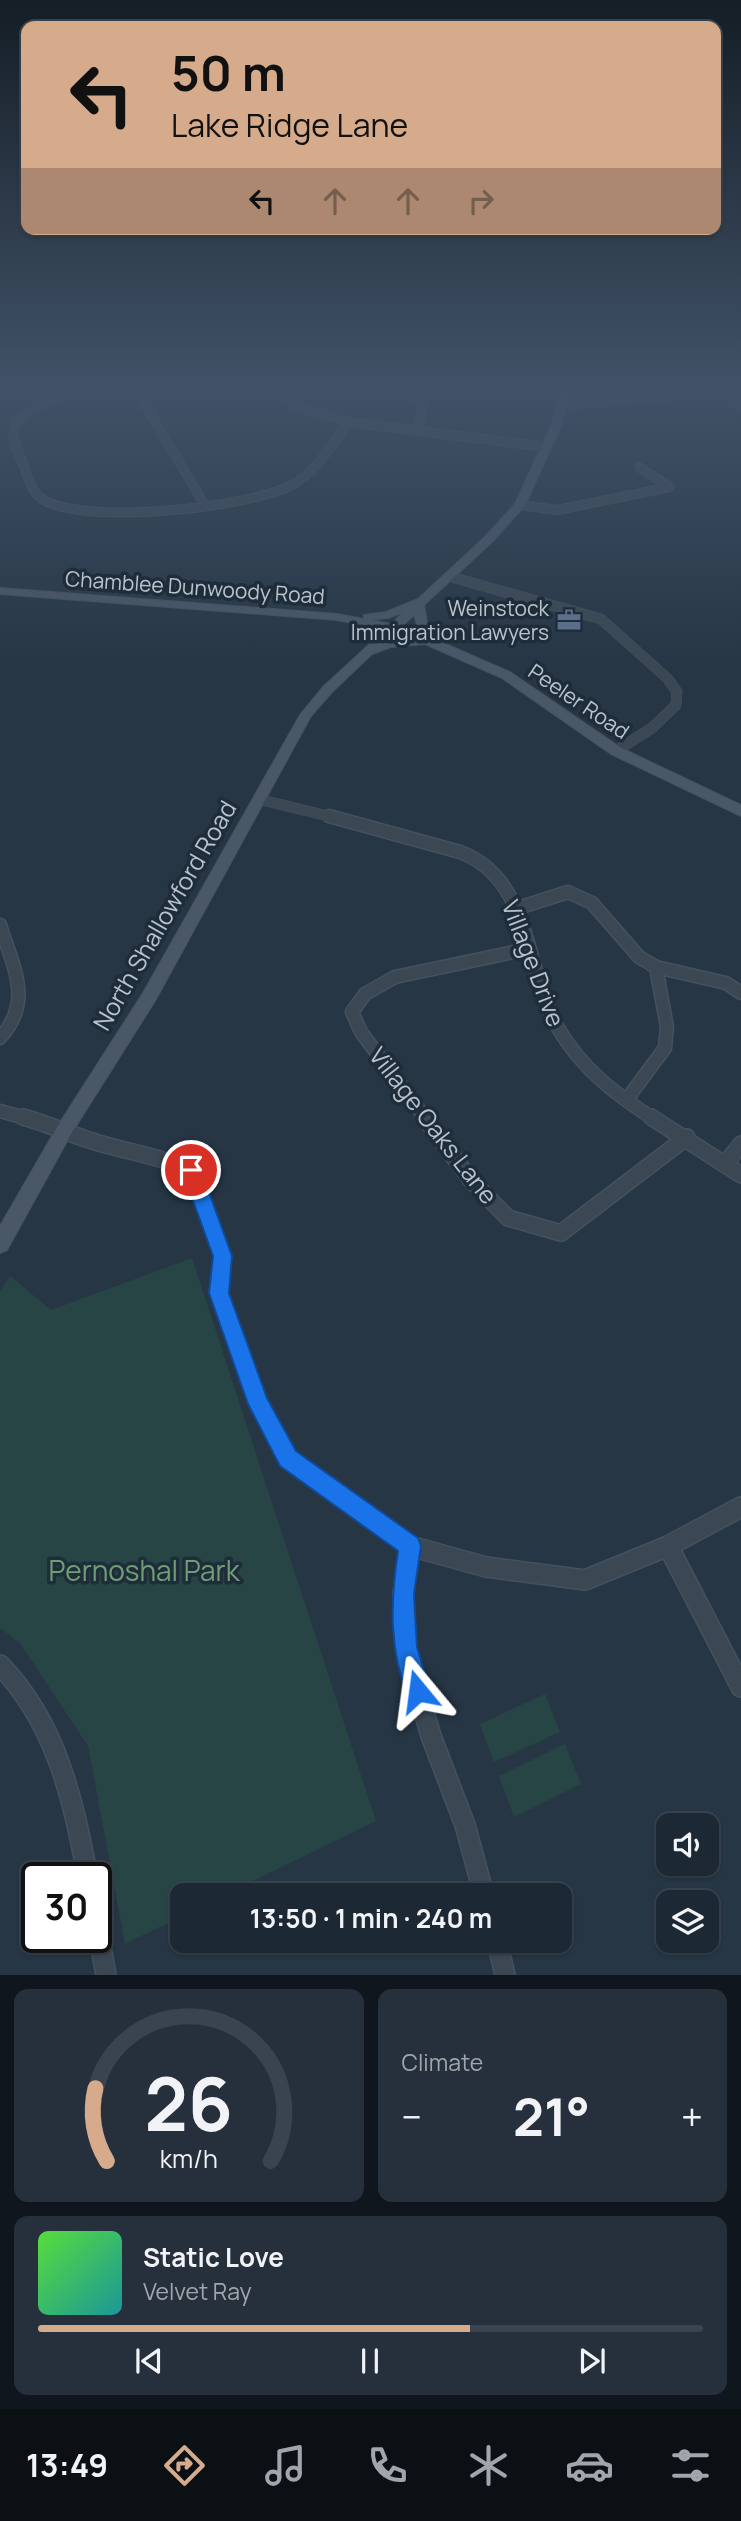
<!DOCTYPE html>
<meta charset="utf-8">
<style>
:root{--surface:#1c2834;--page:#25303c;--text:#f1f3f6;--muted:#a0a6ac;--line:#3a444f;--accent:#d6ab8b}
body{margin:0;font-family:Manrope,sans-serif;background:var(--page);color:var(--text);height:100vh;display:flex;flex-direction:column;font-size:26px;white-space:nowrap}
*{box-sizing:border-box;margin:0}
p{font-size:23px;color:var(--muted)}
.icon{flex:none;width:38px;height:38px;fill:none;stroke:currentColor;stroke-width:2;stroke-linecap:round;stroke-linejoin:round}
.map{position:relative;height:1975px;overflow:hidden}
.side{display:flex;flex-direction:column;gap:14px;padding:14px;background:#0f161d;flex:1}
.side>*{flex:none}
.guide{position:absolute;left:21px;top:21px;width:700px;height:214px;border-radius:14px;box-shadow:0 2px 5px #0004,0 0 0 2px var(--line);background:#d6ab8b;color:#111;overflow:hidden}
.controls{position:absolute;left:656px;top:1813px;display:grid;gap:14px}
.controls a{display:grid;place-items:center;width:63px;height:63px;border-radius:14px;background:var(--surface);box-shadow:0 2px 5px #0004,0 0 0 2px var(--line);font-size:35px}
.speed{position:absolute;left:21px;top:1862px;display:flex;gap:14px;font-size:35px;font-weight:700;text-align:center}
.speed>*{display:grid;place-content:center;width:91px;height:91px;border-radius:50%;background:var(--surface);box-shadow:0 2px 5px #0004,0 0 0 2px var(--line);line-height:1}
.speed .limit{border:4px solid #111;border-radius:10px;background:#fff;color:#111}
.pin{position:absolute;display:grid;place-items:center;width:60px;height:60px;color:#fff;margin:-30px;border:4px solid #fff;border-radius:50%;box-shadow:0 2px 7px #0007}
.me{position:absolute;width:77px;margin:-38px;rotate:344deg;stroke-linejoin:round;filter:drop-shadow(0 0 5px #0008)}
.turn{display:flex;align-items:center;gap:24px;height:147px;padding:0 35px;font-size:32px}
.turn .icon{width:91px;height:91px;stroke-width:2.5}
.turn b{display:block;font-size:49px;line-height:60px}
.lanes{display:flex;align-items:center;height:66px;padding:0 35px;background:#0003;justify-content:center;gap:35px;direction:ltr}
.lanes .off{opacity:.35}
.big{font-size:52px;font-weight:700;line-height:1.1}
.side .card{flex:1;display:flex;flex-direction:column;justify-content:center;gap:10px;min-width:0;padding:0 24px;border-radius:14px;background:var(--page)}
.side .dial{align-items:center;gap:0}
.dial svg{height:182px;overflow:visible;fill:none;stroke:var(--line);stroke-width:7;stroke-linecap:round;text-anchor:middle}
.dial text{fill:var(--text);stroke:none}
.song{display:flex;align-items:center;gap:21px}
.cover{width:84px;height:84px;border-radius:10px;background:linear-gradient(135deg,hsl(110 70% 55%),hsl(180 70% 35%))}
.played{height:7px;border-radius:4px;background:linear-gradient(90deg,var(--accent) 65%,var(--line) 65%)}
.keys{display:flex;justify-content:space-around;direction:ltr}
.heat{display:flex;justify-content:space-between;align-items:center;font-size:38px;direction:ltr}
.side .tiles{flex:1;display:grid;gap:14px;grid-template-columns:1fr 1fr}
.card:last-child{grid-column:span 2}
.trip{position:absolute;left:170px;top:1883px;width:402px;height:70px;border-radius:14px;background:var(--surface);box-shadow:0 2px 5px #0004,0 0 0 2px var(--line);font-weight:700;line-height:70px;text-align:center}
.tabs{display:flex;height:112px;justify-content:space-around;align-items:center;background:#0b1015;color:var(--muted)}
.tabs .icon{width:49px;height:49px}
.tabs .selected{color:var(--accent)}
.tabs b{font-size:32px;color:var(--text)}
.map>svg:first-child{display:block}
.green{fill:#284546}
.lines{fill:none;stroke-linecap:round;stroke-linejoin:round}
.street-far4-casing{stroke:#44515e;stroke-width:10}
.street-far3-casing{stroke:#44515e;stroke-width:11}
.street-far2-casing{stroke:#44515e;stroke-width:15}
.street-far1-casing{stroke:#44515e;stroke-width:18}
.street-casing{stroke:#44515e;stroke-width:22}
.secondary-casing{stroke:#44515e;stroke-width:2}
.street-far4{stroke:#3b4854;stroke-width:8}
.street-far3{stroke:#3b4854;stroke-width:10}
.street-far2{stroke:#3b4854;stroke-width:12}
.street-far1{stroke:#3b4854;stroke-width:15}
.street{stroke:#3b4854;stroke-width:19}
.secondary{fill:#495767;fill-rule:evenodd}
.route{fill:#1a73e8;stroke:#114b97;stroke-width:2}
.labels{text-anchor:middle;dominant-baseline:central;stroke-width:7;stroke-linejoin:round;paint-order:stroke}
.far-street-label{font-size:21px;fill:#b8c3ce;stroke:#1f2d3a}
.far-poi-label{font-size:21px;fill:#b8c3ce;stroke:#1f2d3a;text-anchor:end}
.street-label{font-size:24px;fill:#b8c3ce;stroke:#1f2d3a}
.near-park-label{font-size:28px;fill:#6e9f74;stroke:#1f2d3a}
</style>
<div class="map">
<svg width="741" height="1975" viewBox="0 0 741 1975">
<rect width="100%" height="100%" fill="#263645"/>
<!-- green -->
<path class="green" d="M 192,1258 L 376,1821 L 224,1895 L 182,1895 L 182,1916 L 125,1944 L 88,1746 L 20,1643 L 0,1628 L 0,1291 L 10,1276 L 51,1310 Z
M 545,1694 L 560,1732 L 494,1762 L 480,1724 Z
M 565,1744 L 581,1784 L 514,1817 L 499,1776 Z"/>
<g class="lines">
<!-- street-far4 casing -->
<g class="street-far4-casing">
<path id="street-far4" d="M 106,389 C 82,393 18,401 14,431 C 12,441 18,452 22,461 C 27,473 30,491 42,499 C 83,526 248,508 292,485 C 317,472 332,444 348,422
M 135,389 L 205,505
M 271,389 L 297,407 L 348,422 L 547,447
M 407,389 L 421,404 L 420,423 L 415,430
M 722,392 L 741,407
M 563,405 L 741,390
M 520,505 L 558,510 L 670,487 L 639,467
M 449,576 L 461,579"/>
</g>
<!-- street-far3 casing -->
<g class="street-far3-casing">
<path id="street-far3" d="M 455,578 L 601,619 L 668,679 L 677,692 L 676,705 L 652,728 L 616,751
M 258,799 L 336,818"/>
</g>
<!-- street-far2 casing -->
<g class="street-far2-casing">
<path id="street-far2" d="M 329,816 L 460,852 C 532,878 525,972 558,1028 C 581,1068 616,1095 654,1119
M 515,909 L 568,892 L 592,903 L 639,957 L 656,967 L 726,983 L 741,993
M 0,925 C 13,967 34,1001 0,1038
M 627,1099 L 665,1048 L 667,1027 L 656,967
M 0,1111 L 29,1119
M 426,1119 L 361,1032 L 352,1012 L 365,994 L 395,977 L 528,949"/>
</g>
<!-- street-far1 casing -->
<g class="street-far1-casing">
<path id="street-far1" d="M 23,1117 C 45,1123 65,1132 86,1139 C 121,1151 157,1155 192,1170 L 222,1256 L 219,1293 L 259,1403 L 288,1458 L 344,1498
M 424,1117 L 470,1179 L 508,1218 L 561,1233 L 687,1137
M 651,1117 L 741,1175
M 726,1163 L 741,1144"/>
</g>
<!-- street casing -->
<g class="street-casing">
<path id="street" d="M 341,1496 L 410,1546 L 403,1594 L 405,1647 L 431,1736 L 465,1825 L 484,1895
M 410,1546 L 486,1567 L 585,1580 L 668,1546 L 741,1507
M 668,1546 L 741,1687
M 0,1665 C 57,1724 73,1800 88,1878
M 96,1920 L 106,1975
M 497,1941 L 505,1975"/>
</g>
<!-- secondary casing -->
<g class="secondary-casing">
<path id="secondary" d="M 562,389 L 570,389 L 561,426 L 525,505 L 494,540 L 424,605 L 428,628 L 434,639 L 510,672 L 621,748 L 741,805 L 741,816 L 611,754 L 502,678 L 425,644 L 391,647 L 372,654 L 332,692 L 311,716 L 155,1001 L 71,1134 L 7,1250 L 0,1253 L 0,1226 L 59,1124 L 143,993 L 300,715 L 324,686 L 385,630 L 337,620 L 0,594 L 0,588 L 337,614 L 364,619 L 364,615 L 386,612 L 418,599 L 486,536 L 515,504 L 551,426 ZM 404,612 L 391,624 L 370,620 L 388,618 ZM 414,615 L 420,634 L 401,627 ZM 395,633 L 411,638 L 386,641 Z"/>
</g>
<!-- street-far4 -->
<use href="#street-far4" class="street-far4"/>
<!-- street-far3 -->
<use href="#street-far3" class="street-far3"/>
<!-- street-far2 -->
<use href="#street-far2" class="street-far2"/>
<!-- street-far1 -->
<use href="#street-far1" class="street-far1"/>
<!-- street -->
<use href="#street" class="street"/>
<!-- secondary -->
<use href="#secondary" class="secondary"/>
</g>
<!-- sky -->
<linearGradient id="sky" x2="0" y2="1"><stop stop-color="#151e26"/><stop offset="0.58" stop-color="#415268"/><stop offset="1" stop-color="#415268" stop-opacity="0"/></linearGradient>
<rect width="741" height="666" fill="url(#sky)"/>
<!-- route -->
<path class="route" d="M 191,1162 L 198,1164 L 201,1170 L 232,1256 L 229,1293 L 267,1398 L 296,1451 L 418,1538 L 421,1546 L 414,1594 L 417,1647 L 430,1691 L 426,1700 L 418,1704 L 409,1700 C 389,1651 390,1603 398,1551 L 280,1466 L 248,1404 L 209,1293 L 213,1256 L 182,1170 L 185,1164 Z"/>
<!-- icons -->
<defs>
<g id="office-bare" transform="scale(1.89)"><path d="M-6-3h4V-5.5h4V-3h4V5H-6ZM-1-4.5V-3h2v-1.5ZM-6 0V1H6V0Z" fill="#5c6f8a" stroke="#1f2d3a" stroke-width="2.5" paint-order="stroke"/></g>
</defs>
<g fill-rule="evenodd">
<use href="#office-bare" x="569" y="620"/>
</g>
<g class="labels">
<!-- far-street labels -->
<g class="far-street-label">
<text transform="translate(195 587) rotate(4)">Chamblee Dunwoody Road</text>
<text transform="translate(579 701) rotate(34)">Peeler Road</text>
</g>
<!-- far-poi labels -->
<g class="far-poi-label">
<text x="549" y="608">Weinstock<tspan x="549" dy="24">Immigration Lawyers</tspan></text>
</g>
<!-- street labels -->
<g class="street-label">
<text transform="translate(164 915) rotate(-60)">North Shallowford Road</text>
<text transform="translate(534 963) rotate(69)">Village Drive</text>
<text transform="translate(434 1125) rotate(52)">Village Oaks Lane</text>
</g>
<!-- near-park labels -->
<g class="near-park-label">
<text x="144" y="1570">Pernoshal Park</text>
</g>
</g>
</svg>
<div class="controls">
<a><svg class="icon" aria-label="sound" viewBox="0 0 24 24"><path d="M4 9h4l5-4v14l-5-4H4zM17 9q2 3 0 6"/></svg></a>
<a><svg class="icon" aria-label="layers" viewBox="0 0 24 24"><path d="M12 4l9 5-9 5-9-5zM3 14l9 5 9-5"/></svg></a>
</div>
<div class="speed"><div class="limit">30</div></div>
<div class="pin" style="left:191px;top:1170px;background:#d93025"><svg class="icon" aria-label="arrive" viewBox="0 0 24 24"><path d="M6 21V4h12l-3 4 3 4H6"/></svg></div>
<svg class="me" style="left:418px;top:1691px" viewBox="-20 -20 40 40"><path d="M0-17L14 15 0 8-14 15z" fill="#1a73e8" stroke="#fff" stroke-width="4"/></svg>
<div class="trip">13:50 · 1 min · 240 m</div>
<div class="guide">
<div class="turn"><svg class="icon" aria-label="left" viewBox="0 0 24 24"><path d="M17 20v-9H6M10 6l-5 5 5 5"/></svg><div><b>50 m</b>Lake Ridge Lane</div></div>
<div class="lanes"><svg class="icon" aria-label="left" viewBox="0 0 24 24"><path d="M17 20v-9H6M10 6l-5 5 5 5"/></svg><svg class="icon off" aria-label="ahead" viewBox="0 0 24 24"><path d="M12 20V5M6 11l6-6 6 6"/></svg><svg class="icon off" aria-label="ahead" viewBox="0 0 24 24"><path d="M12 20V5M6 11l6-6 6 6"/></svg><svg class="icon off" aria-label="right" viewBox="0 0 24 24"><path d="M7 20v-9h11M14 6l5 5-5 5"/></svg></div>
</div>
</div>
<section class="side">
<div class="tiles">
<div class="card dial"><svg viewBox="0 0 100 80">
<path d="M14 69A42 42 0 1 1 86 69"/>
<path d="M14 69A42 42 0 0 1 9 37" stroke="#d6ab8b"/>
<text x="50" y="56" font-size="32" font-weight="700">26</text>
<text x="50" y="72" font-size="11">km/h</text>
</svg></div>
<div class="card"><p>Climate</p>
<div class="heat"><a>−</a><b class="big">21°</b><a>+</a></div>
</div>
<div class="card">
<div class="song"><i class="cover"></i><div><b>Static Love</b><p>Velvet Ray</p></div></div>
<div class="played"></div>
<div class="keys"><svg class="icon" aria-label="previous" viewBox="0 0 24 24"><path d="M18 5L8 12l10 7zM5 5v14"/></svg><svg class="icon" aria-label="pause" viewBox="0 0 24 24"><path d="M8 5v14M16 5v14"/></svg><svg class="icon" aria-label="next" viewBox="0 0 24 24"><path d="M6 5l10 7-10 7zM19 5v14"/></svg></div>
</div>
</div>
</section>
<nav class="tabs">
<b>13:49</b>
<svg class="icon selected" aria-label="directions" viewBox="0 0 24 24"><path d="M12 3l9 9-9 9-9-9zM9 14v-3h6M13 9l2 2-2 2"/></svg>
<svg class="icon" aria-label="music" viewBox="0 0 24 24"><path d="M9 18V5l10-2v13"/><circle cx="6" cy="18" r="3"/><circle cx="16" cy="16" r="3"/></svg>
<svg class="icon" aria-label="phone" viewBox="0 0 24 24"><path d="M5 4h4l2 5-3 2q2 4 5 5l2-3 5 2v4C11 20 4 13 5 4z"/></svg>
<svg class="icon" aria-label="climate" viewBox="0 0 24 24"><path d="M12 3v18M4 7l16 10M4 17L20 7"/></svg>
<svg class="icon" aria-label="car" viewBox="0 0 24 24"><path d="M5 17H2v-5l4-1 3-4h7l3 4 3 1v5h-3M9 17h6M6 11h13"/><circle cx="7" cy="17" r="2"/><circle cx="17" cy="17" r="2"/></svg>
<svg class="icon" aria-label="filters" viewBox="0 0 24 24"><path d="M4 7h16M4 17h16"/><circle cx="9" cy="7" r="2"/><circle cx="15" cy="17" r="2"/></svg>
</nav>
